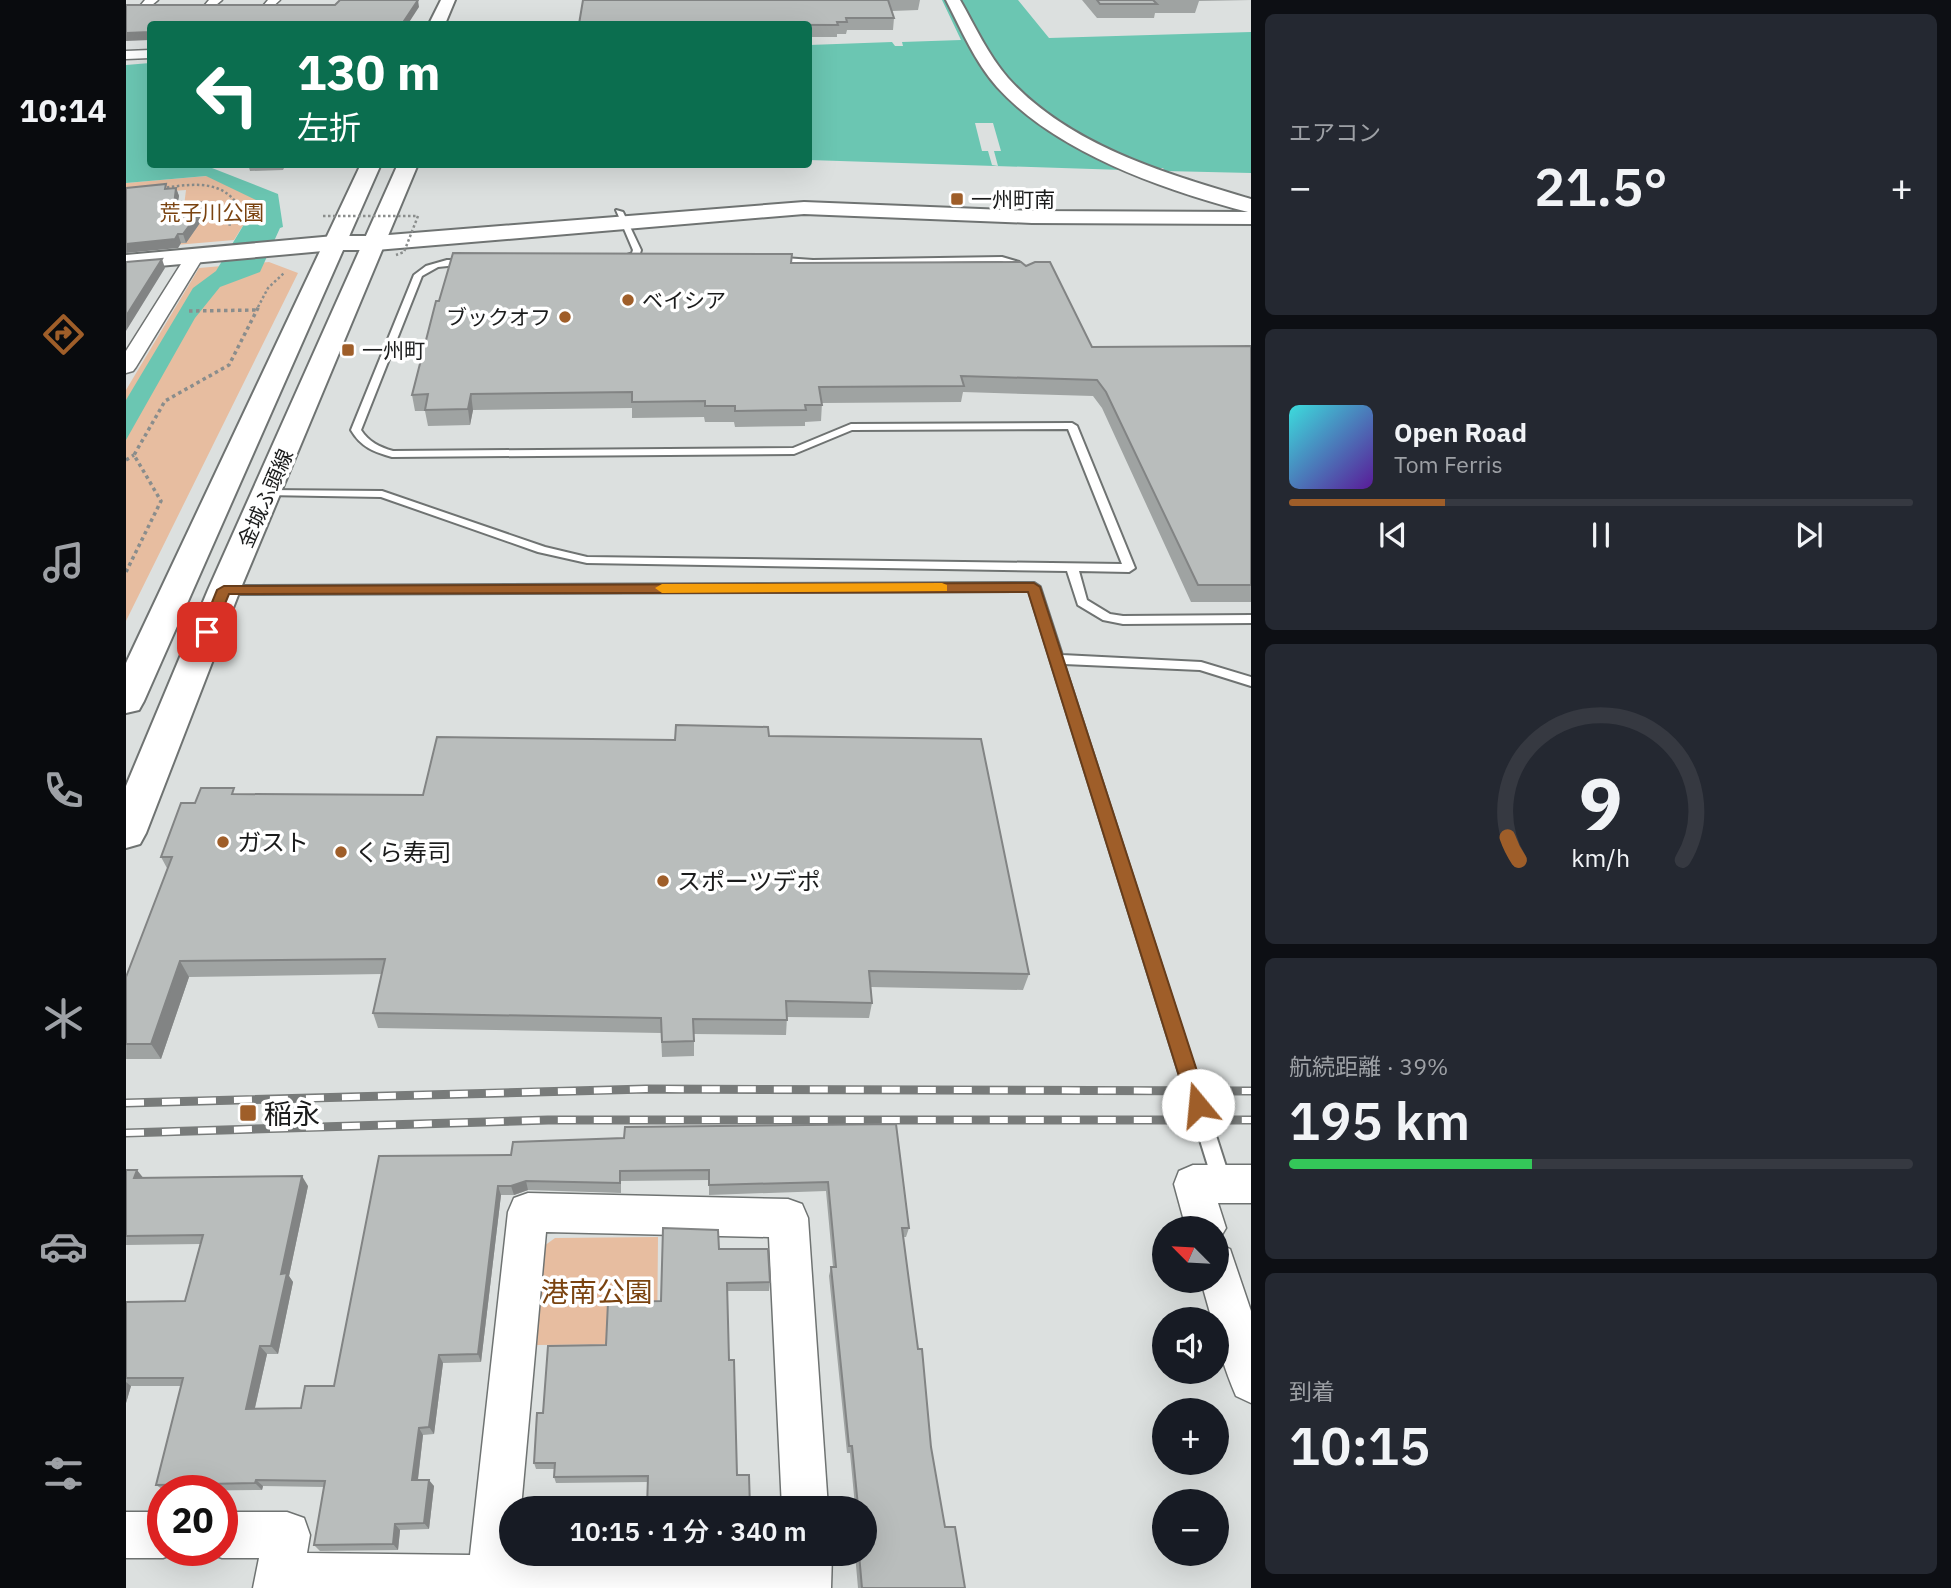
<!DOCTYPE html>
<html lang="ja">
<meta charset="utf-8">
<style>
:root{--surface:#171b24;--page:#242831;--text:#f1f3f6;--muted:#9ea1a6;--line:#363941;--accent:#9f5e29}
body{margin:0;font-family:"IBM Plex Sans","Noto Sans JP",sans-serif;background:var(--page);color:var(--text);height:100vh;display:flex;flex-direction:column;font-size:26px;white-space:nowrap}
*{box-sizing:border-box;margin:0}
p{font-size:23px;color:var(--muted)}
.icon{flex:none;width:38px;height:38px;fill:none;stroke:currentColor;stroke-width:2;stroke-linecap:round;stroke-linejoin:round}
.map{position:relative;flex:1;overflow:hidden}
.side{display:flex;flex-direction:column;gap:14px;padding:14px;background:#0d0f14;width:700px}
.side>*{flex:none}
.banner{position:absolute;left:21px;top:21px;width:665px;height:147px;border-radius:7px;box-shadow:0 7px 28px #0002;background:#0b6e4f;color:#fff;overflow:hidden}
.needle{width:46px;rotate:294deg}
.buttons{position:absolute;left:1026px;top:1216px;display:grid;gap:14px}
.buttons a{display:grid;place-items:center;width:77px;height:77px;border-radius:50%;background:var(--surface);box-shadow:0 7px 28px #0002;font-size:35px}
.speed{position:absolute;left:21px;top:1475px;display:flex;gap:14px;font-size:35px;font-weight:700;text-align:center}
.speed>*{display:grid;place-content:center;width:91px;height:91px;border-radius:50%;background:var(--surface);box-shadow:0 7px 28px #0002;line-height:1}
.speed .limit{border:10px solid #d22;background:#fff;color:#111}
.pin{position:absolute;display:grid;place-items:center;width:60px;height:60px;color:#fff;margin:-30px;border-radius:14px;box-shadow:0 4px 10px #0006}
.me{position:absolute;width:77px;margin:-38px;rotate:343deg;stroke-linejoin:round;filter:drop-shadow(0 0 5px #0008)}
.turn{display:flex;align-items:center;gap:24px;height:147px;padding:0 35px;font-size:32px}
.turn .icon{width:91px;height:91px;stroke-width:2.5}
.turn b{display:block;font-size:49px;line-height:60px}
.big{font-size:52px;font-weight:600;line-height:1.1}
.side .tile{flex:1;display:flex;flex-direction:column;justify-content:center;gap:10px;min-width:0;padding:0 24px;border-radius:10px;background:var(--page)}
.side .dial{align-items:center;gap:0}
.dial svg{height:182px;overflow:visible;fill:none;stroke:var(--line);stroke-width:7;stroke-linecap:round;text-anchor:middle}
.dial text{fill:var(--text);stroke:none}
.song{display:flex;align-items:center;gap:21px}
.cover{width:84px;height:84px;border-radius:10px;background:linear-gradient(135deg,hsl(180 70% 55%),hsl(270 70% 35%))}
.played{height:7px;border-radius:4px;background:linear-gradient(90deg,var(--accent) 25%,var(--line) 25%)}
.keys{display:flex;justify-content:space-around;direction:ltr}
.heat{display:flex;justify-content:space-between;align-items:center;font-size:38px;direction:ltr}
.charge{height:10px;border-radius:5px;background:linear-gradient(90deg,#34c759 39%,var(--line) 0)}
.trip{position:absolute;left:373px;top:1496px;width:378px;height:70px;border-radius:35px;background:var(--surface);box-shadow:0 7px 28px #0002;font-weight:600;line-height:70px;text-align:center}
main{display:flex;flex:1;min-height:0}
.menu{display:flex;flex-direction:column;width:126px;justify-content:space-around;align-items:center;background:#090b0e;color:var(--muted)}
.menu .icon{width:49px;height:49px}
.menu .active{color:var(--accent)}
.menu b{font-size:32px;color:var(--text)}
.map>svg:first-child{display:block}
.green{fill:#e7bda0}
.water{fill:#6bc6b2}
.pier{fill:#dce0df}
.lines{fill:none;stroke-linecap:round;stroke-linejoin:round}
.lane-casing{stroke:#6f7372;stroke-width:4}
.street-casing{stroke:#6f7372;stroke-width:3}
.secondary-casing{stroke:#6f7372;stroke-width:4}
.primary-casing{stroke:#6f7372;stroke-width:4}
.path-far1{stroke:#8a8d8c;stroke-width:2.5;stroke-dasharray:2.5 2.5;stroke-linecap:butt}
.path{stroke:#8a8d8c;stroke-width:3.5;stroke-dasharray:3.5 3.5;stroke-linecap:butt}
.lane{fill:#fff;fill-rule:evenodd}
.street{fill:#fff;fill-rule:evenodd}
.secondary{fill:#fff;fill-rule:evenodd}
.primary{fill:#fff;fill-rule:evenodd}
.rail-casing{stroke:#787b7a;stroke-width:9}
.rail{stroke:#fff;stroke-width:6;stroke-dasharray:18;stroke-linecap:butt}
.path-bridge{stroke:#8a8d8c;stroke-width:2.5;stroke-dasharray:2.5 2.5;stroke-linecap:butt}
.wall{fill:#9fa3a2}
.shaded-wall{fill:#828484}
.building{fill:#b9bdbc;stroke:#828484;stroke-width:2}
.route{fill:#9f5e29;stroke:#673d1b;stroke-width:2}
.slow{fill:#f59e0b}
.poi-dot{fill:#9f5e29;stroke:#fff;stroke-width:2.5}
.labels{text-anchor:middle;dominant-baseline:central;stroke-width:7;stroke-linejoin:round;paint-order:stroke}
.far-poi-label{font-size:21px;fill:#1b1c1c;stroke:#fff;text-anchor:start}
.far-park-label{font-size:21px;fill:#7a4310;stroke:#fff}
.far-street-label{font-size:21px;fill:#1b1c1c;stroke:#fff}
.poi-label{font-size:24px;fill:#1b1c1c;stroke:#fff;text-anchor:start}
.near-poi-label{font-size:28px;fill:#1b1c1c;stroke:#fff;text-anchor:start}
.near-park-label{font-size:28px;fill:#7a4310;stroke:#fff}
</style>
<main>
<nav class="menu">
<b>10:14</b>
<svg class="icon active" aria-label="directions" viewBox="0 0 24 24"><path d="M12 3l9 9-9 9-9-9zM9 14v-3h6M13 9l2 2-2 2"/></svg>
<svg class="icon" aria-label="music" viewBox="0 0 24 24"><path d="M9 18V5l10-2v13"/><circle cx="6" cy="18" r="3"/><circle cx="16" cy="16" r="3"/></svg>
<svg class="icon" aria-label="phone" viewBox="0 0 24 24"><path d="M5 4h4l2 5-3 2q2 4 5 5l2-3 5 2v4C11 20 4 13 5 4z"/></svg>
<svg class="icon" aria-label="climate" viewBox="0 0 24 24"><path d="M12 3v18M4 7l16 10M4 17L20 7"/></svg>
<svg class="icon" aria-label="car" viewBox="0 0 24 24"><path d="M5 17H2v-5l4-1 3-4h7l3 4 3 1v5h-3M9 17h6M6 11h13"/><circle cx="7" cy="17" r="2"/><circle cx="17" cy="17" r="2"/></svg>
<svg class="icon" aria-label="filters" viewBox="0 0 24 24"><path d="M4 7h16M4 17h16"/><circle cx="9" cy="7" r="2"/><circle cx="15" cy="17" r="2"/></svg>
</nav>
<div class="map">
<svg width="1125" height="1588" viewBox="0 0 1125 1588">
<rect width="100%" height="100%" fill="#dce0df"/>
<!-- green -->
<path class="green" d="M 81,176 L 133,200 L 108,240 L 38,246 L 57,214 L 60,190 L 0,194 L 0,183 Z
M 143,262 L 172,273 L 0,621 L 0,390 L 73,268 Z
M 532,1237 L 531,1344 L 411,1345 L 418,1246 L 429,1238 Z"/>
<!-- water -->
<path class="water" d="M 816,0 L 892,0 L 923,38 L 1125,32 L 1125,173 L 1039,171 L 1037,168 L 997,170 L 683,160 L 683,45 L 766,42 L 769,46 L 777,46 L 776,42 L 835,40 Z
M 24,63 L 24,164 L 89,165 L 86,168 L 152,194 L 157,227 L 154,228 L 134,272 L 94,287 L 69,318 L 0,440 L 0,400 L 67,288 L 90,271 L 132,201 L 80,176 L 0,183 L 0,65 Z"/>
<!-- pier -->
<path class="pier" d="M 849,123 L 867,123 L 875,151 L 868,151 L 872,166 L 866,165 L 862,151 L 856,151 Z"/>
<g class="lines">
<!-- lane casing -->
<g class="lane-casing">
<path id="lane" d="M 490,210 L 497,212 L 515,250 L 513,257 L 495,261 L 491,259 L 506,253 L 507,250 Z
M 644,257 L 687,260 L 876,257 L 893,262 L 903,276 L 896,278 L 890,268 L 876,261 L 687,264 L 647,261 L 644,261 Z
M 321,260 L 341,260 L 345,262 L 341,264 L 312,267 L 296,276 L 235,430 C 243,442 253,447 267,451 L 667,448 L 725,424 L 946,423 L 951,426 L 1009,568 L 1003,572 L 953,571 L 961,600 L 984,614 L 997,616 L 1125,615 L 1125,623 L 997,624 L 977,620 L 952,605 L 941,571 L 461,563 L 412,552 L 255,497 L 138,495 L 138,491 L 142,490 L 256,491 L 419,547 L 461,557 L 996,564 L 942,429 L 726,430 L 668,454 L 266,457 C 248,452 235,447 225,430 L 288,275 L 300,266 Z
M 908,583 L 914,587 L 936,655 L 1075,662 L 1125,677 L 1125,686 L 1074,670 L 938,664 L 1105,1182 L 1102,1188 L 1096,1191 L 1090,1188 L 1087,1182 L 903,591 L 98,594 L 92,590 L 98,586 Z"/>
</g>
<!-- street casing -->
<g class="street-casing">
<path id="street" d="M 19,0 L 32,0 L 20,10 L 14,6 Z
M 83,0 L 96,0 L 84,10 L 78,6 Z
M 142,0 L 154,0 L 143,10 L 137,6 Z
M 24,50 L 24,58 L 0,59 L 0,51 Z
M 69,251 L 78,256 L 10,367 L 7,371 L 0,373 L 0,351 L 60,256 Z
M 1067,1165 L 1125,1165 L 1125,1203 L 1092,1203 L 1100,1228 L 1091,1243 L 1104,1249 L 1125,1311 L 1125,1403 L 1110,1396 C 1100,1372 1090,1346 1090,1320 L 1086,1320 L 1075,1281 L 1090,1281 L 1090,1228 L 1060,1228 L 1048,1184 L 1053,1171 Z
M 402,1193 L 662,1199 L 676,1204 L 682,1218 L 702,1508 L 656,1508 L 643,1237 L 420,1232 L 395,1508 L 385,1508 L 385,1554 L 659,1559 L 658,1554 L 706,1554 L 705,1588 L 127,1588 L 133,1558 L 96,1558 L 79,1552 L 96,1550 L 96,1512 L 161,1512 L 178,1518 L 184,1535 L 181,1553 L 344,1555 L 382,1212 L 388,1198 Z
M 0,1512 L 37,1512 L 37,1550 L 54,1552 L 37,1558 L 0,1558 Z"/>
</g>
<!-- secondary casing -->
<g class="secondary-casing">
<path id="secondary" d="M 820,0 L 834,0 C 849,26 862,55 882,78 C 943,146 1041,174 1125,199 L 1125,224 L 906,223 L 678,214 L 250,250 L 208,250 L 0,269 L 0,255 L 208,236 L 250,236 L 678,202 L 906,211 L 1122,212 C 1038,190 931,153 871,87 C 849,62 835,29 820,0 Z"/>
</g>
<!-- primary casing -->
<g class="primary-casing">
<path id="primary" d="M 315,0 L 329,0 L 319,24 L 303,24 Z
M 235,164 L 255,164 L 18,701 L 13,710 L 0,713 L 0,663 Z
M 272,164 L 292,164 L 114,590 L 20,833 L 14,844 L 0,848 L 0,786 L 82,590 Z"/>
</g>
<!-- path-far1 -->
<path class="path-far1" d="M 36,188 C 61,185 90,179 108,200 L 103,228
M 132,307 L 142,288 L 158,273"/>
<!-- path -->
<path class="path" d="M 63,311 L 131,310
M 0,460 L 8,455
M 0,572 L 35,501 L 8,455 L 39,401 L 103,365 L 133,306"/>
<!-- lane -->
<use href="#lane" class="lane"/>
<!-- street -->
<use href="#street" class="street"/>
<!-- secondary -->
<use href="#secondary" class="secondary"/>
<!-- primary -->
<use href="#primary" class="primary"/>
<!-- rail casing -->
<g class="rail-casing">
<path id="rail" d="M 0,1103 L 520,1089 L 1125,1091
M 0,1133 L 422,1120 L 1125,1120"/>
</g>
<!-- rail -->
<use href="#rail" class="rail"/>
<!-- path-bridge -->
<path class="path-bridge" d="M 197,216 L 292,216 L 278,252 L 270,255"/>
</g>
<!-- wall -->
<path class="wall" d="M 457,0 L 794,0 L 792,10 L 766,11 L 768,18 L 767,30 L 721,30 L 720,34 L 711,34 L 711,37 L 682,37 L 682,24 Z
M 956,0 L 1125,0 L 1073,1 L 1069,13 L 1029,13 L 1028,18 L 971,18 Z
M 122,164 L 160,164 L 157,170 L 124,171 Z
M 41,188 L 50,188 L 53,196 L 51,204 L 81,202 L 83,210 L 60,243 L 55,243 L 52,248 Z
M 665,263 L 966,347 L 1125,346 L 1125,602 L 1065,602 L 976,408 L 967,396 L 837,392 L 835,402 L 696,403 L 695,421 L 679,422 L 679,426 L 609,427 L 608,422 L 579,422 L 578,417 L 506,418 L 506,408 L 347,410 L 344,425 L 302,426 L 299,411 L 289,411 L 286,395 Z
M 643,736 L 903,974 L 897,990 L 745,987 L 746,1003 L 743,1018 L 661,1017 L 660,1035 L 568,1034 L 568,1056 L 536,1057 L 535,1033 L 252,1028 L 247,1013 L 256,974 L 63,977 L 35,1059 L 0,1059 L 0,977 L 42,870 L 35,857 L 69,803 L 111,794 L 297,795 L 549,740 Z
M 770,1124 L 783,1228 L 780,1237 L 777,1237 L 805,1447 L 819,1527 L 839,1588 L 732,1588 L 729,1554 L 738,1554 L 738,1508 L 727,1508 L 729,1506 L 724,1453 L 721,1453 L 703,1276 L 705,1267 L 707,1267 L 700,1191 L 583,1195 L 583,1180 L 495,1181 L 495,1193 L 402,1190 L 388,1195 L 375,1195 L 355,1362 L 317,1363 L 308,1434 L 297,1435 L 292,1480 L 308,1486 L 303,1529 L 274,1530 L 272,1550 L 194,1551 L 188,1545 L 198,1487 L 137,1486 L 136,1490 L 39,1491 L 30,1485 L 55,1386 L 5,1386 L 0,1403 L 0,1302 L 59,1301 L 74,1244 L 0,1245 L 0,1170 L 17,1178 L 182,1186 L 163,1276 L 167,1282 L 152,1354 L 141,1354 L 129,1408 L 175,1408 L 208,1386 L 385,1155 L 498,1138 Z
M 593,1249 L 644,1282 L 643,1291 L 601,1291 L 522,1482 L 430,1483 L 428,1477 L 429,1469 L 410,1469 L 408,1463 L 417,1413 L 480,1345 L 535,1301 Z"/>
<!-- shaded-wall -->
<path class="shaded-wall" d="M 292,0 L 293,7 L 282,24 L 276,24 Z
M 24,32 L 24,40 L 0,41 L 0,33 Z
M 50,188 L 53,196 L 50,213 L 48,205 Z
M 81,202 L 83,210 L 60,243 L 57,234 Z
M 52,234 L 55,243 L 52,248 L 0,253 L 0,244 Z
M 36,259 L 39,268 L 0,331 L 0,316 Z
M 345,394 L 347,410 L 344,425 L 342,409 Z
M 54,961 L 63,977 L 35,1059 L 25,1044 Z
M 11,1170 L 19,1180 L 8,1178 Z
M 176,1176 L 182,1186 L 163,1276 L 167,1282 L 152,1354 L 145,1346 L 155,1274 Z
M 400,1181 L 402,1190 L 388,1195 L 385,1186 Z
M 372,1186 L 375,1195 L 355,1362 L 352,1354 Z
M 134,1346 L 141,1354 L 127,1416 L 120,1409 Z
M 313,1355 L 317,1363 L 308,1434 L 303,1427 Z
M 0,1382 L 5,1386 L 0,1403 Z
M 293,1428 L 297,1435 L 291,1486 L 286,1480 Z
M 130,1480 L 137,1486 L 136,1490 L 129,1483 Z
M 303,1480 L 308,1486 L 303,1529 L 298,1523 Z
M 269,1524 L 274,1530 L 272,1550 L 267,1544 Z"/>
<!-- building -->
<path class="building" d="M 214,0 L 292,0 L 276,24 L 24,24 L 24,32 L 0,33 L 0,5 L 209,5 Z
M 457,0 L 762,0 L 768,18 L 720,18 L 721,22 L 711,22 L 712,25 L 453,24 Z
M 971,0 L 1027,0 L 1031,4 L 974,4 Z
M 40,184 L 39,189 L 50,188 L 48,205 L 81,202 L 57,234 L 52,234 L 49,239 L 0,244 L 0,188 Z
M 327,253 L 666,254 L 665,263 L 895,262 L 900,266 L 909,262 L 924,262 L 966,347 L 1125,346 L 1125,585 L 1072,585 L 980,392 L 971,380 L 835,376 L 838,386 L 693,387 L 696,405 L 679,405 L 680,410 L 609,411 L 609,406 L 579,406 L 579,401 L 506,402 L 506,392 L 345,394 L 342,409 L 299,410 L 302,394 L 286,395 L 310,301 L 313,301 Z
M 36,259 L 0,316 L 0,262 Z
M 550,725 L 642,727 L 643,736 L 855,739 L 903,974 L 743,971 L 746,1003 L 660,1001 L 661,1020 L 567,1019 L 568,1041 L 536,1042 L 535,1018 L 247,1013 L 259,959 L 54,961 L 25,1044 L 0,1044 L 0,977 L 46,857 L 35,857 L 55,803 L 69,803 L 75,788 L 108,788 L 106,794 L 297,795 L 311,737 L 549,740 Z
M 770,1124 L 783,1228 L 776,1228 L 792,1349 L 796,1349 L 805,1447 L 819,1527 L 829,1527 L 839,1588 L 736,1588 L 733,1554 L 738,1554 L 738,1508 L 729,1508 L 729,1506 L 732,1506 L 726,1446 L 723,1446 L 705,1267 L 710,1267 L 702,1182 L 583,1185 L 583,1170 L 494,1171 L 494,1183 L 400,1181 L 385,1186 L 372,1186 L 352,1354 L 313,1355 L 303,1427 L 293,1428 L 286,1480 L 303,1480 L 298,1523 L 269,1524 L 267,1544 L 188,1545 L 199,1481 L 130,1480 L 129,1483 L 30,1485 L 57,1378 L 0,1378 L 0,1302 L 59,1301 L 77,1235 L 0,1236 L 0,1170 L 11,1170 L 8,1178 L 176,1176 L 155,1274 L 161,1273 L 145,1346 L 134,1346 L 120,1409 L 175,1408 L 179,1386 L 208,1386 L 253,1156 L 385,1155 L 387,1142 L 498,1138 L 499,1127 Z
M 537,1228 L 592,1230 L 593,1249 L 642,1249 L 644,1282 L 601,1283 L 603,1360 L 608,1360 L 611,1475 L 623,1475 L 624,1508 L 521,1508 L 522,1476 L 428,1477 L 429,1463 L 408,1463 L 411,1413 L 417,1413 L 422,1346 L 480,1345 L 482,1302 L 535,1301 Z"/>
<!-- route -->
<path class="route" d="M 908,583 L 914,587 L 1082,1105 L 1079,1112 L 1072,1115 L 1065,1112 L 1062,1105 L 902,592 L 103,594 L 86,635 L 76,635 L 74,632 L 91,590 L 98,586 Z"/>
<!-- slow -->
<path class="slow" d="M 816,583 L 821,585 L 821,591 L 536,593 L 529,588 L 536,584 Z"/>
<!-- markers -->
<g class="poi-dot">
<rect x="824" y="192" width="14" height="14" rx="3.5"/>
<circle cx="502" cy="300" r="7"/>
<circle cx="439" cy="317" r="7"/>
<rect x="215" y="343" width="14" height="14" rx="3.5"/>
<circle cx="97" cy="842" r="7"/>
<circle cx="215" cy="852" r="7"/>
<circle cx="537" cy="881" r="7"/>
<rect x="113" y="1104" width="18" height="18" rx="3.5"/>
</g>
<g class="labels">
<!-- far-poi labels -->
<g class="far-poi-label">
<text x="845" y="199">一州町南</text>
<text x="516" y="300">ベイシア</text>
<text x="425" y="317" text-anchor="end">ブックオフ</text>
<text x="236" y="350">一州町</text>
</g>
<!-- far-park labels -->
<g class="far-park-label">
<text x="86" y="212">荒子川公園</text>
</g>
<!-- far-street labels -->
<g class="far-street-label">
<text transform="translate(139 498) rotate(-66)">金城ふ頭線</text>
</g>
<!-- poi labels -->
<g class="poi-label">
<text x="111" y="842">ガスト</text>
<text x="229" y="852">くら寿司</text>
<text x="551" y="881">スポーツデポ</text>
</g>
<!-- near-poi labels -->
<g class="near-poi-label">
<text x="138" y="1113">稲永</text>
</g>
<!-- near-park labels -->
<g class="near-park-label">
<text x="471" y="1291">港南公園</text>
</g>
</g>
</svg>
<div class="buttons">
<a><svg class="needle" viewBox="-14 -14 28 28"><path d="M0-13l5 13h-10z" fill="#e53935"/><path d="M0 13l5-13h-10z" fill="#9ea1a6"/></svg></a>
<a><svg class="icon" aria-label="sound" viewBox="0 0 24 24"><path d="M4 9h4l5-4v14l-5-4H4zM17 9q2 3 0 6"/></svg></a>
<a>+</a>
<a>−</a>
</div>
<div class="speed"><div class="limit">20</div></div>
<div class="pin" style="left:81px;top:632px;background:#d93025"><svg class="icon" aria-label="arrive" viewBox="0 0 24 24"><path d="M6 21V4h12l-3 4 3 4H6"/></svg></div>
<svg class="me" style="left:1072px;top:1105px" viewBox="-20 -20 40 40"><circle r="19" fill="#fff"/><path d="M0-13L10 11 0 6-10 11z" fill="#9f5e29"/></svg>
<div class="trip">10:15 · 1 分 · 340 m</div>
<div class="banner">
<div class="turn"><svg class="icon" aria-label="left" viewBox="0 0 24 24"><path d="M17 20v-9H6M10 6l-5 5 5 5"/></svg><div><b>130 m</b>左折</div></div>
</div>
</div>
<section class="side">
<div class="tile"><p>エアコン</p>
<div class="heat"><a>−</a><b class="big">21.5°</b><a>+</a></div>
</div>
<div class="tile">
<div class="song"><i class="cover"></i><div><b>Open Road</b><p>Tom Ferris</p></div></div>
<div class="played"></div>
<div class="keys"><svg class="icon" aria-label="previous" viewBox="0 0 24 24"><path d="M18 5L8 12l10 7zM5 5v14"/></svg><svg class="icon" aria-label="pause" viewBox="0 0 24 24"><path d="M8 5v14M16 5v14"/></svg><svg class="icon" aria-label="next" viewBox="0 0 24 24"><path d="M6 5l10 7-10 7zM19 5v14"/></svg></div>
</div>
<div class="tile dial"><svg viewBox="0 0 100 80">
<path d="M14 69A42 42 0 1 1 86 69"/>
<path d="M14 69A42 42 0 0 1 9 59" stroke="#9f5e29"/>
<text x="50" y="56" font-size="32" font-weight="700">9</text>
<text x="50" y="72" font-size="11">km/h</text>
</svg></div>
<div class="tile"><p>航続距離 · 39%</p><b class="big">195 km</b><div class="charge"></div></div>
<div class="tile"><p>到着</p><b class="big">10:15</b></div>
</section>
</main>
